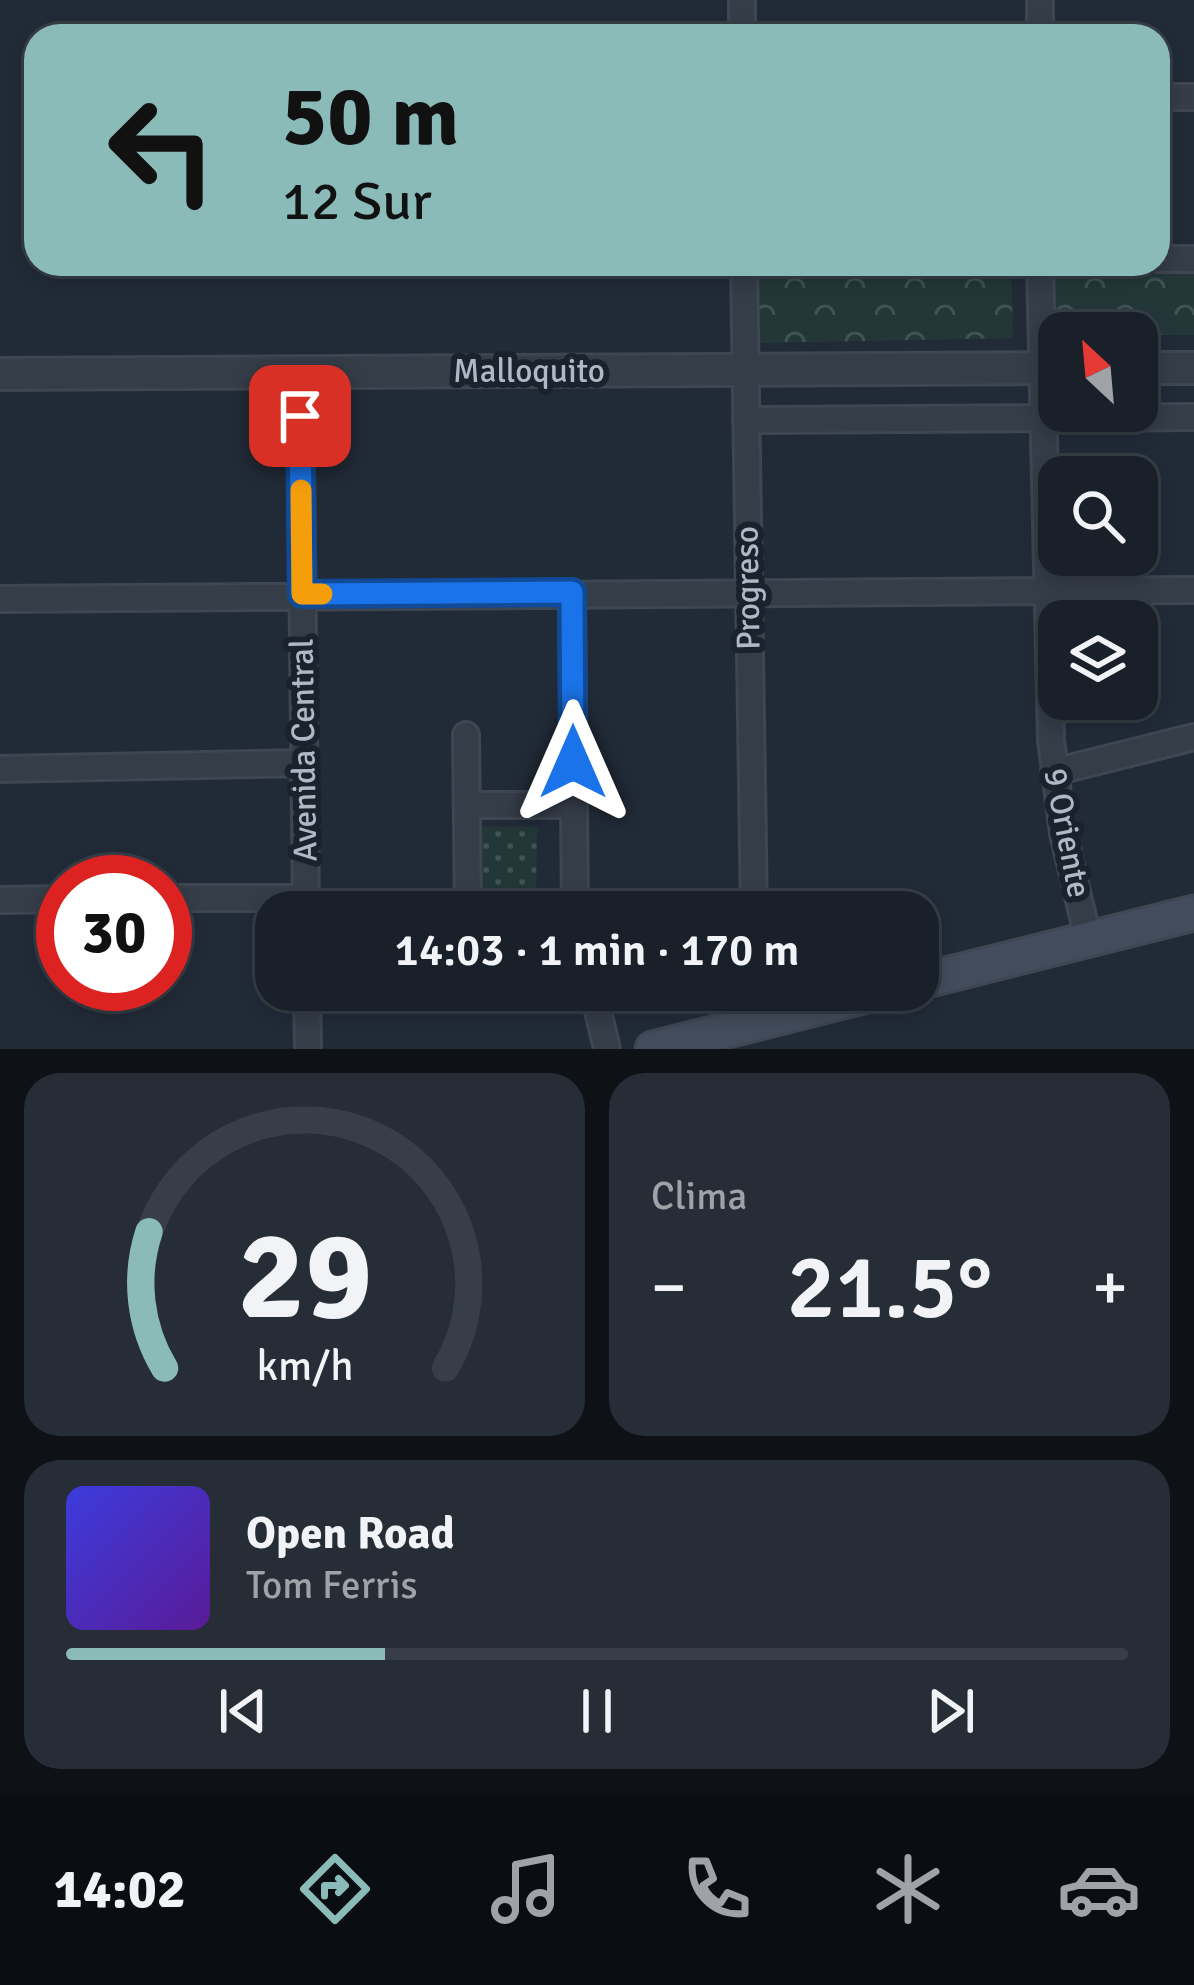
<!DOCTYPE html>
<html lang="es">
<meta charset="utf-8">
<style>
:root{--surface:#19202a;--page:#262d36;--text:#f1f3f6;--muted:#9fa3a8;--line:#373e47;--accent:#8bbbb9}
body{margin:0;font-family:Signika,sans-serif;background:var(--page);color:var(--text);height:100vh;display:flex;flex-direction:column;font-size:45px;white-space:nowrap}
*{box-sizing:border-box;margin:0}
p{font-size:39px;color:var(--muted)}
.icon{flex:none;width:66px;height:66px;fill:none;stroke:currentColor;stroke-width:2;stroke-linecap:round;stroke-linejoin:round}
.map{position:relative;height:1049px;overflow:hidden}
.details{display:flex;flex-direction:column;gap:24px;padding:24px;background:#0e1217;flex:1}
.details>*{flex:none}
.hud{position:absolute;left:24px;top:24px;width:1146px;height:252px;border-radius:36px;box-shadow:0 6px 18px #0003,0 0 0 3px var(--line);background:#8bbbb9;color:#111;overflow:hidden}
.needle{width:78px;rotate:334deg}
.fabs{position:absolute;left:1038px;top:312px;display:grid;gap:24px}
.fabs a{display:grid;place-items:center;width:120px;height:120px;border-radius:24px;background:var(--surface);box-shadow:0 6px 18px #0003,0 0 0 3px var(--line);font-size:60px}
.speed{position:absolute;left:36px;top:855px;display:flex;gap:24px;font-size:60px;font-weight:700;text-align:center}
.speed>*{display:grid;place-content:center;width:156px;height:156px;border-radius:50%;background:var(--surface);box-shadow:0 6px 18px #0003,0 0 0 3px var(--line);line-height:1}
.speed .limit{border:18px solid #d22;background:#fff;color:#111}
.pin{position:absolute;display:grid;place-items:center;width:102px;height:102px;color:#fff;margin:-51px;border-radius:24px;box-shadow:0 6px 18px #0006}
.me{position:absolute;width:132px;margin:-66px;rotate:0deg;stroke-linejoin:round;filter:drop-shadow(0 0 9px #0008)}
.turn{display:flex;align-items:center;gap:42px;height:252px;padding:0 60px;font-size:54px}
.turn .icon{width:156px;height:156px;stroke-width:2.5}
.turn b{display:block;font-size:84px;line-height:102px}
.big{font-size:90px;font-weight:600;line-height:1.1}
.details .tile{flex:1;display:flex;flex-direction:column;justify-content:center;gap:18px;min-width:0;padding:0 42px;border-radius:36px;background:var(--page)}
.details .dial{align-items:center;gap:0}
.dial svg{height:312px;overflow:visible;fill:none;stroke:var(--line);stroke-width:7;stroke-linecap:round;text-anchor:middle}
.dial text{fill:var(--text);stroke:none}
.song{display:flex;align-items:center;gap:36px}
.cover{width:144px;height:144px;border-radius:18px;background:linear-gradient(135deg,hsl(240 70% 55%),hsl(270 70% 35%))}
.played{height:12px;border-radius:6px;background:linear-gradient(90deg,var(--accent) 30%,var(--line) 30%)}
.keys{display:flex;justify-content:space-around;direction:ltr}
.heat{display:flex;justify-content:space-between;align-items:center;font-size:66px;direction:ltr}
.details .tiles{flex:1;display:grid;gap:24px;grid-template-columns:1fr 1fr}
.tile:last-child{grid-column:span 2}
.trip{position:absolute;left:255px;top:891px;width:684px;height:120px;border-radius:36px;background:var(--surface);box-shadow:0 6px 18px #0003,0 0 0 3px var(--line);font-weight:600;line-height:120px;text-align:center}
.tabs{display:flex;height:192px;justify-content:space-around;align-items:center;background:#0a0d11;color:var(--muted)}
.tabs .icon{width:84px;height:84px}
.tabs .selected{color:var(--accent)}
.tabs b{font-size:54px;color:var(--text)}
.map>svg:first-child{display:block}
.grass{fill:url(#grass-dots)}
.park{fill:url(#park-crowns)}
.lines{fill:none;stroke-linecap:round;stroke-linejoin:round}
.minor-casing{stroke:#3e4652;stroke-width:30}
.tertiary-casing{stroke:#3e4652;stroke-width:36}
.secondary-casing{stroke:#3e4652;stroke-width:39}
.minor{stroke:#353d49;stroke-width:24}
.tertiary{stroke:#353d49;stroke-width:30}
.secondary{stroke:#434c5c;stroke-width:33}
.route-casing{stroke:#114b97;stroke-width:30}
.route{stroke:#1a73e8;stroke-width:21}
.slow{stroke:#f59e0b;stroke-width:21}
.labels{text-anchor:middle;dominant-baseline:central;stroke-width:12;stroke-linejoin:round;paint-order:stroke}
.street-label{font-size:33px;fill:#b0b8c5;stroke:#1a222d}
</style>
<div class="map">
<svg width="1194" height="1049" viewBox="0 0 1194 1049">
<defs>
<pattern id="grass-dots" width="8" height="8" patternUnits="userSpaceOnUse" patternTransform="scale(3)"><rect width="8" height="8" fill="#233739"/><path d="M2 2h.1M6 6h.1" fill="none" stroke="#405254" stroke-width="1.8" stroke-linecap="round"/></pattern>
<pattern id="park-crowns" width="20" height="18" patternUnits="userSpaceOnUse" patternTransform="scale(3)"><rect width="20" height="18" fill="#233739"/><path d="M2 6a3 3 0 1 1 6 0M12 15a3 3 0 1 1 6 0" fill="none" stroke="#405254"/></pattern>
</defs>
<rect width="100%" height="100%" fill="#212b38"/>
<!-- grass -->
<path class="grass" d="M 474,826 L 537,827 L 536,901 L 474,901 Z"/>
<!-- park -->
<path class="park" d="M 755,264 L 1011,264 L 1013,338 L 757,343 Z
M 1194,272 L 1194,335 L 1042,335 L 1043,274 Z"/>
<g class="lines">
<!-- minor casing -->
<g class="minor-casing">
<path id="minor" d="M 742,0 L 742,36
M 1040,36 L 1040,0
M 1158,97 L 1194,97
M 1158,259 L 1194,259
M 744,264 L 754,912
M 1040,264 L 1051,740 L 1063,833 L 1088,938
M 300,372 L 306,912
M 746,420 L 1194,417
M 572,592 L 575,912
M 0,599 L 1194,590
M 466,735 L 468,912
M 0,769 L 304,763
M 1054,772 L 1194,737
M 467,805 L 573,805
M 165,898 L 306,898
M 0,900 L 63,899
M 307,990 L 308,1049
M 593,990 L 607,1049
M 755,990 L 756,1024"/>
</g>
<!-- tertiary casing -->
<g class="tertiary-casing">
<path id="tertiary" d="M 1137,368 L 1194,368
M 0,374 L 1059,368"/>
</g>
<!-- secondary casing -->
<g class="secondary-casing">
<path id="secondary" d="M 918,982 L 1194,913
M 653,1049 L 886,990"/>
</g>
<!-- minor -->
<use href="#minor" class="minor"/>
<!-- tertiary -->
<use href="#tertiary" class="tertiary"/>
<!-- secondary -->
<use href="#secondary" class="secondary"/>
</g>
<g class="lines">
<!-- route casing -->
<g class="route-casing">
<path id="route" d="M 300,416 L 302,594 L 572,592 L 573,762"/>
</g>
<!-- route -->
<use href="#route" class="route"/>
<!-- slow -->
<path class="slow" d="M 301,490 L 302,594 L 322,594"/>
</g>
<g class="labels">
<!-- street labels -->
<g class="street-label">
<text x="529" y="371">Malloquito</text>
<text transform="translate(748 588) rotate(-91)">Progreso</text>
<text transform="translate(304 750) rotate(-91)">Avenida Central</text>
<text transform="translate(1067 833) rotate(79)">9 Oriente</text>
</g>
</g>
</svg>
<div class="fabs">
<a><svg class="needle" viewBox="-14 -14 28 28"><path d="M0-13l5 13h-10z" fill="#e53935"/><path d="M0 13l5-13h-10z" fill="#9fa3a8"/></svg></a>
<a><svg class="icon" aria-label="search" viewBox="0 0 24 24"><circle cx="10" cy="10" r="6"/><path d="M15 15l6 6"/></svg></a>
<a><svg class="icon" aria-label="layers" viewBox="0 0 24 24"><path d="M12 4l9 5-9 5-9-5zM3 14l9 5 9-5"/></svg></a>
</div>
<div class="speed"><div class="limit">30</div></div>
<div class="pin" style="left:300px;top:416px;background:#d93025"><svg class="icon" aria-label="arrive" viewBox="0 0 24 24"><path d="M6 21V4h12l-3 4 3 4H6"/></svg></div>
<svg class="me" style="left:573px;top:762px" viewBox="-20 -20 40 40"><path d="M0-17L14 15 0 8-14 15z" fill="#1a73e8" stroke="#fff" stroke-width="4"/></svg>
<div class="trip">14:03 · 1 min · 170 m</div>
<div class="hud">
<div class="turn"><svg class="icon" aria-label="left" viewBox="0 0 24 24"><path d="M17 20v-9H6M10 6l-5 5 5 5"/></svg><div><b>50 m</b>12 Sur</div></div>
</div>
</div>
<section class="details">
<div class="tiles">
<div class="tile dial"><svg viewBox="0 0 100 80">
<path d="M14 69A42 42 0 1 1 86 69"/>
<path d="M14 69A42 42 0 0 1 10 34" stroke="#8bbbb9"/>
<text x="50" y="56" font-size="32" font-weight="700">29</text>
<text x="50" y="72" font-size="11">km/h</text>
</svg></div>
<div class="tile"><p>Clima</p>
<div class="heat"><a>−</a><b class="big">21.5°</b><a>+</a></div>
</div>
<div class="tile">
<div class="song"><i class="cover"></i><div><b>Open Road</b><p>Tom Ferris</p></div></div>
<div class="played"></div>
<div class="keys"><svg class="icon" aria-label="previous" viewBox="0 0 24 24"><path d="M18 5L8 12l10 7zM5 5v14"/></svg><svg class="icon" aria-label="pause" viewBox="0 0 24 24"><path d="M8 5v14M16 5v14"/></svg><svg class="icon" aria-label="next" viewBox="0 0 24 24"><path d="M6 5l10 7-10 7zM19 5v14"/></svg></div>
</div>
</div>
</section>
<nav class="tabs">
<b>14:02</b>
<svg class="icon selected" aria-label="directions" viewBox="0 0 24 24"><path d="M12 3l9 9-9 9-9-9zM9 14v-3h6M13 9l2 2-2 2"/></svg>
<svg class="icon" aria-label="music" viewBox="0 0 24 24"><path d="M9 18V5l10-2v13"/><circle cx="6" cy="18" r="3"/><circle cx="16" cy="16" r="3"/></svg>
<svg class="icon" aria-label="phone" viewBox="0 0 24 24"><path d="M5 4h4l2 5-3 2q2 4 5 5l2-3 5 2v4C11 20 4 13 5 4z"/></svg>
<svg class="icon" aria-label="climate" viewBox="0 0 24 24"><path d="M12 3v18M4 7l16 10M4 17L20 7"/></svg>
<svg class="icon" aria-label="car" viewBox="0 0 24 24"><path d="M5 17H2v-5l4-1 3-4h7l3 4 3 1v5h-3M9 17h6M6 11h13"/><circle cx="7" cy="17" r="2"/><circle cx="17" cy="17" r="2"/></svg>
</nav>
